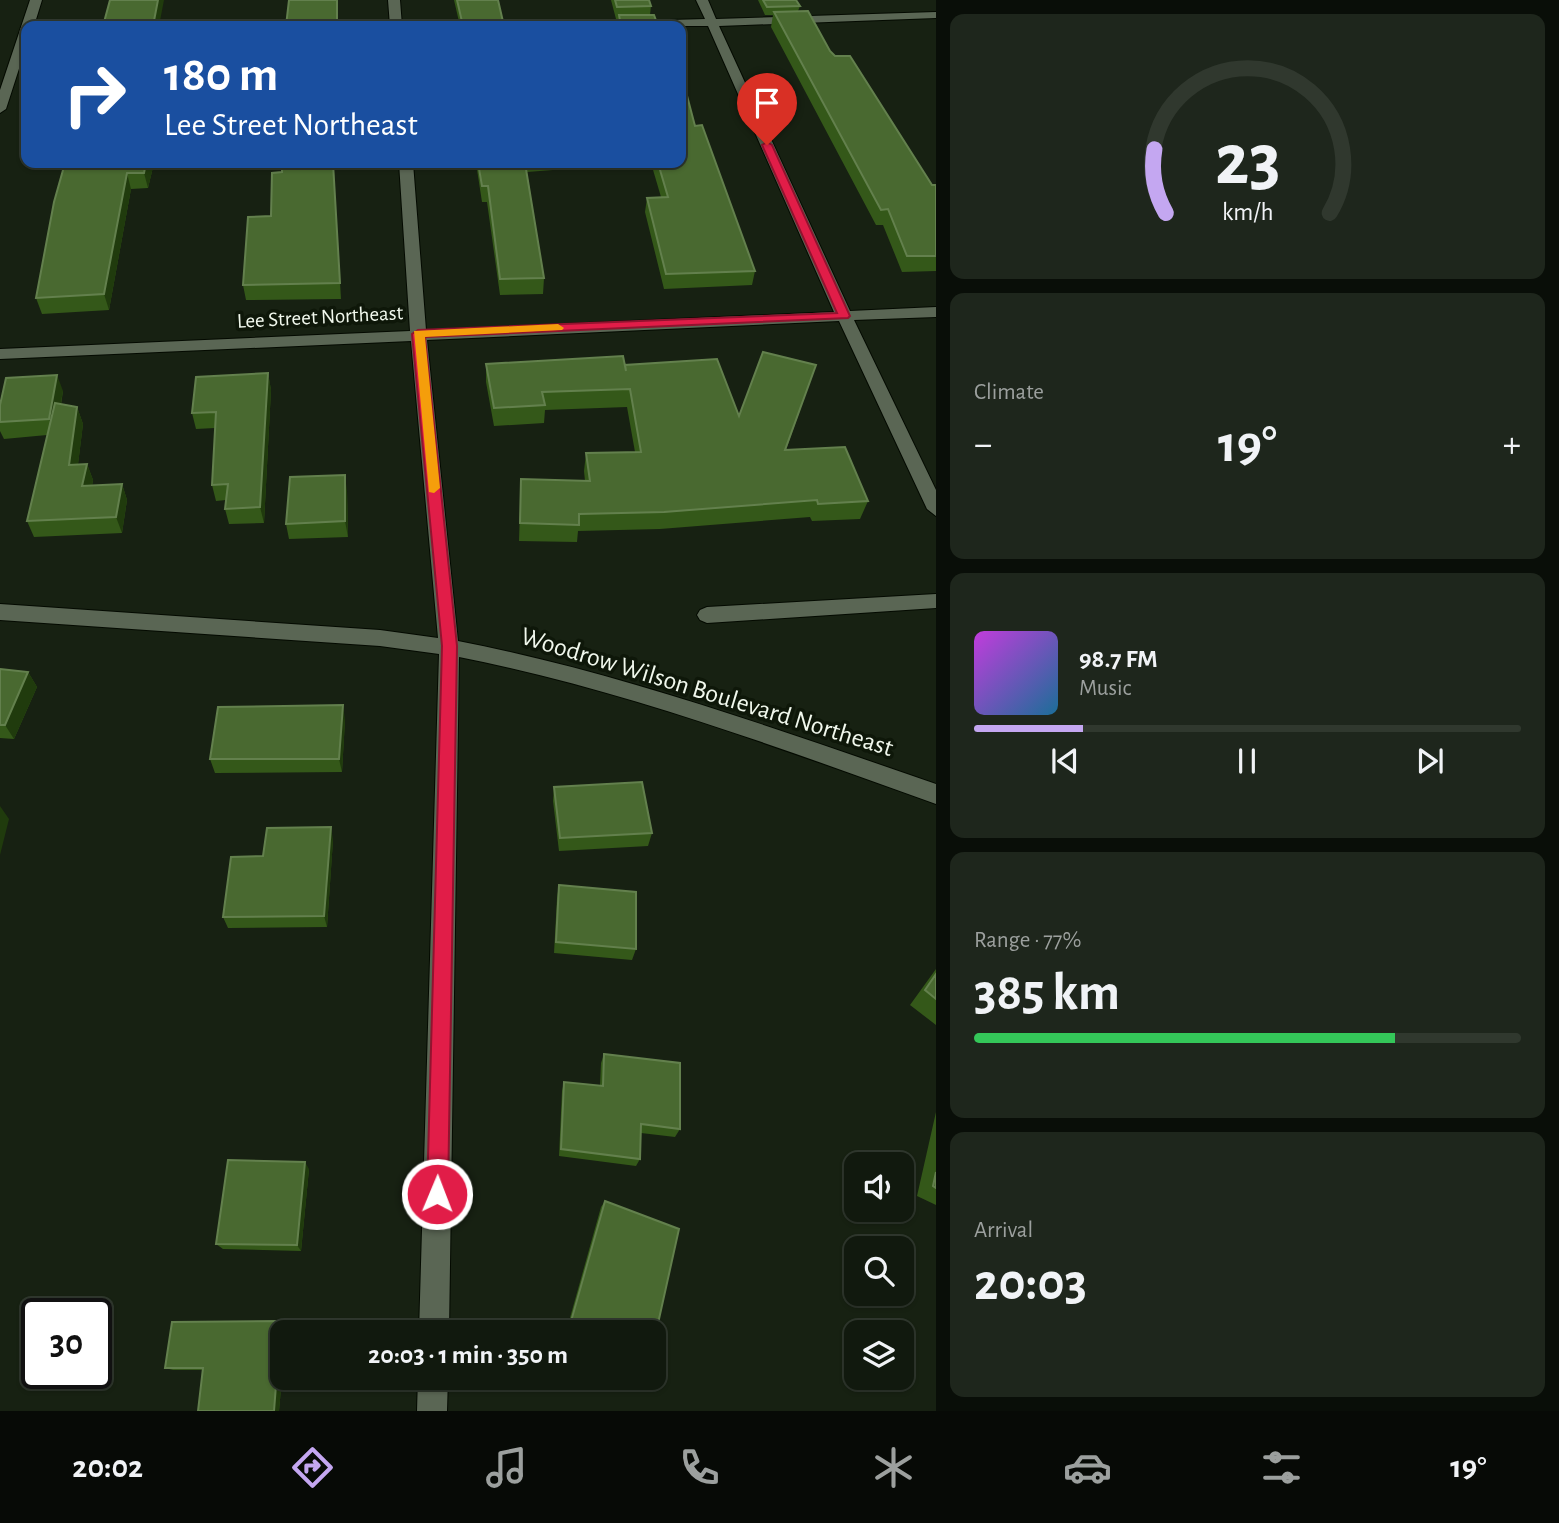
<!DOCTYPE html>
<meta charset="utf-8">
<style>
:root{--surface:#11190e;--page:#1e261c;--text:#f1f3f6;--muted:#9ca09e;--line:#30382e;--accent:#c4a7f1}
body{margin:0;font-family:"Alegreya Sans",sans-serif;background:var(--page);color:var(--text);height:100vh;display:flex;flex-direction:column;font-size:26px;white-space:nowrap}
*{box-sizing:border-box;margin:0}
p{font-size:23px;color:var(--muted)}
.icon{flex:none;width:38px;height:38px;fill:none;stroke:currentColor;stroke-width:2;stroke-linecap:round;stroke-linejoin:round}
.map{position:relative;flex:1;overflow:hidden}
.side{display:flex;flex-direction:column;gap:14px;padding:14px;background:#090e08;width:623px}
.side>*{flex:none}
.top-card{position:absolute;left:21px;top:21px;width:665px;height:147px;border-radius:14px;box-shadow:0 2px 5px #0004,0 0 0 2px var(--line);background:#1a4fa0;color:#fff;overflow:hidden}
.fabs{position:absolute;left:844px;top:1152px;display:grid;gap:14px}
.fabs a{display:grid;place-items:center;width:70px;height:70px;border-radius:14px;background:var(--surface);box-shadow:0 2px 5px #0004,0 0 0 2px var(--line);font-size:35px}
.speed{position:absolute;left:21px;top:1298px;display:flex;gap:14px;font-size:35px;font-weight:700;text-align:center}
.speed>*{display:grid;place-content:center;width:91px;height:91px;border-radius:50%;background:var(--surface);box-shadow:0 2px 5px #0004,0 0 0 2px var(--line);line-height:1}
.speed .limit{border:4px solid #111;border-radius:10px;background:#fff;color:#111}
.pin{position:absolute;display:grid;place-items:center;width:60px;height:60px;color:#fff;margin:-72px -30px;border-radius:50% 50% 50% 0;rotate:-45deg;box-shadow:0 0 7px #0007}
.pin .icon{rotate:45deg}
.me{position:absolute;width:77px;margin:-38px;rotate:1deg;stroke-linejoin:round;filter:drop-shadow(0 0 5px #0008)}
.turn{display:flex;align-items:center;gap:24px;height:147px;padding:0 28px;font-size:32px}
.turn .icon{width:91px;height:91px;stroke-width:2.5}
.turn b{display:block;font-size:49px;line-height:60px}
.big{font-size:52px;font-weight:700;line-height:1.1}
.side .widget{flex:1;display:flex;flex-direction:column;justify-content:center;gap:10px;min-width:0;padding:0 24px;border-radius:14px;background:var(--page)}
.side .dial{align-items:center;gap:0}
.dial svg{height:182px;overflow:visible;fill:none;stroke:var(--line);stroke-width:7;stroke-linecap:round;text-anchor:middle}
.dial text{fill:var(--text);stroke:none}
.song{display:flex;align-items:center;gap:21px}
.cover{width:84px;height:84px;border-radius:10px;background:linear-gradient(135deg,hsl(290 70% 55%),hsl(200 70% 35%))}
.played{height:7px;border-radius:4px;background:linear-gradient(90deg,var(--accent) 20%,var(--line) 20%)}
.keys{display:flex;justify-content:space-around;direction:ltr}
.heat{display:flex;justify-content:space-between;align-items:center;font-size:38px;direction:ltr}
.charge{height:10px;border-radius:5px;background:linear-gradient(90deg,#34c759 77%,var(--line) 0)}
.trip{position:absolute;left:270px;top:1320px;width:396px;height:70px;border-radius:14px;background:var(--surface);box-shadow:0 2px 5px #0004,0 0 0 2px var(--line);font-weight:700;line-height:70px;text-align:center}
.dock{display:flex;height:112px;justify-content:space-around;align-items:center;background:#070a06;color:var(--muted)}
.dock .icon{width:49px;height:49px}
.dock .selected{color:var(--accent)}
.dock b{font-size:32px;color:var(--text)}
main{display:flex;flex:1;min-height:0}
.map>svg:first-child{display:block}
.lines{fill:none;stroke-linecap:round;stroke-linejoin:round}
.minor-casing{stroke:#040a01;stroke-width:2}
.minor{fill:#5a6654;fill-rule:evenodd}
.wall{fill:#345819}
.shaded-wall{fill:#203b0d}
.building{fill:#496930;stroke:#63804d;stroke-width:2}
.route{fill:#e11d48;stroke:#92132f;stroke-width:2}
.slow{fill:#f59e0b}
.labels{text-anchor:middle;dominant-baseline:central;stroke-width:7;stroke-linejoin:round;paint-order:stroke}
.far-street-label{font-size:21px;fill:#f1f8ed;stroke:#0e1709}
.street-label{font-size:26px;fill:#f1f8ed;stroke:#0e1709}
</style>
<main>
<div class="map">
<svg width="936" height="1411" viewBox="0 0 936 1411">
<rect width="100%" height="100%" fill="#172112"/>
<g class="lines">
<!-- minor casing -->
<g class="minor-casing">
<path id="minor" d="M 30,0 L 42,0 L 34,26 L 26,26 L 26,47 L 6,109 L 0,113 L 0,90 Z
M 388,0 L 400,0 L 402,26 L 390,26 Z
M 696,0 L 708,0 L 716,19 L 936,12 L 936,18 L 719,26 L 850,311 L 936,307 L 936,317 L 854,320 L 936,490 L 936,516 L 927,509 L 839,321 L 427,340 L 458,641 C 622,673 779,730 936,784 L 936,804 C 780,748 622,689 459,657 L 449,1332 L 419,1332 L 439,654 L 380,646 L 0,620 L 0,604 L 380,630 L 438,638 L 411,341 L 0,359 L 0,349 L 410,331 L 399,163 L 413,163 L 426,330 L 834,312 L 708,26 L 592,26 L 598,22 L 705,19 Z
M 936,594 L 936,608 L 707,623 L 700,620 L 697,615 L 700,610 L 707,607 Z
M 418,1377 L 448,1377 L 447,1411 L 417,1411 Z"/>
</g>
<!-- minor -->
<use href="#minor" class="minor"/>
</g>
<!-- wall -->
<path class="wall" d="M 454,0 L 498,0 L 504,26 L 460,26 Z
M 611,0 L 649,0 L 651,6 L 650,15 L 658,26 L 618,26 L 619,19 L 616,19 Z
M 758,0 L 796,0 L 800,6 L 798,11 L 830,51 L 932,185 L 936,185 L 936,271 L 902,272 L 883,225 L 876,225 L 771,27 L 773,15 L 765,15 Z
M 695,126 L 755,271 L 752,285 L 664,289 L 645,212 L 647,198 L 661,197 L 651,163 L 681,163 Z
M 154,163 L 148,188 L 131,189 L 109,310 L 42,314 L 36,298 L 54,202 Z
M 476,163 L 554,163 L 553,170 L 527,172 L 544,278 L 543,294 L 500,295 L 487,202 L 482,202 Z
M 334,178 L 341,299 L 246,300 L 243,285 L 271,216 Z
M 486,364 L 625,366 L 739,416 L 816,365 L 786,450 L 868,501 L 860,519 L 812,521 L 810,517 L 660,529 L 578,531 L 577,542 L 519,541 L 521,479 L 585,481 L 584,471 L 586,453 L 635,452 L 627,407 L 545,410 L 544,423 L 494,426 L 486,382 Z
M 268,373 L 271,390 L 264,523 L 229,524 L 225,509 L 226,500 L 216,501 L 212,485 L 215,428 L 196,429 L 192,413 Z
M 63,391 L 61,405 L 77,407 L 83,424 L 78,464 L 87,464 L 93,480 L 92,486 L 122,484 L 127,500 L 122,533 L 34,537 L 27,521 L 47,435 L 4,439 L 0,431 L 0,405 Z
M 347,491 L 348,537 L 289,539 L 286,524 Z
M 0,669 L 28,672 L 37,687 L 14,739 L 0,738 Z
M 345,720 L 342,772 L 215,773 L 210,759 Z
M 554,787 L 652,833 L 648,846 L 559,851 L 553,801 Z
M 333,840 L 327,927 L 228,928 L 223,917 L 263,856 Z
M 559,885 L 636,949 L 632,960 L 554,953 L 557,898 Z
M 936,969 L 936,1025 L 910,1005 Z
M 604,1054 L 680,1129 L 675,1137 L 641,1133 L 640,1159 L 636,1166 L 559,1156 L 562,1091 L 564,1082 L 600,1086 L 601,1063 Z
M 936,1112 L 936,1205 L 917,1196 Z
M 309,1169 L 301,1251 L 223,1249 L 216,1244 Z
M 605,1201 L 653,1332 L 566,1332 L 601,1207 Z
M 281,1321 L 286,1325 L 285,1332 L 282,1332 L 282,1377 L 279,1411 L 203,1370 L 173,1370 L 165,1368 Z"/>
<!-- shaded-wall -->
<path class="shaded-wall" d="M 158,0 L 164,0 L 159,26 L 153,26 Z
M 337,0 L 338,0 L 338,26 L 337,26 Z
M 146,163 L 154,163 L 148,188 L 144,173 Z
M 127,173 L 131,189 L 109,310 L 104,294 Z
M 268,373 L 271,390 L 264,523 L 260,507 Z
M 57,375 L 63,391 L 55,435 L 49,419 Z
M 77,407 L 83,424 L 76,481 L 69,465 Z
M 87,464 L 93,480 L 89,502 L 82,486 Z
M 345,475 L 347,491 L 348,537 L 345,521 Z
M 122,484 L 127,500 L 122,533 L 116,517 Z
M 28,672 L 37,687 L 14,739 L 5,725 Z
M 343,705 L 345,720 L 342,772 L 339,759 Z
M 0,806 L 9,819 L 0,855 Z
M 331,827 L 333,840 L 327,927 L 324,916 Z
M 305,1162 L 309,1169 L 301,1251 L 297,1245 Z
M 281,1321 L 286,1325 L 285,1332 L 282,1332 L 282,1377 L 279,1411 L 274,1411 Z"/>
<!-- building -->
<path class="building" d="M 110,0 L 158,0 L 153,26 L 103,26 Z
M 289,0 L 337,0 L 337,26 L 286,26 Z
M 457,0 L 498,0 L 504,26 L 463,26 Z
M 615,0 L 649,0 L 651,6 L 617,7 Z
M 763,0 L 796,0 L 800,6 L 767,7 Z
M 808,11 L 830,51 L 835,56 L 850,56 L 932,185 L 936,185 L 936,256 L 907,256 L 888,209 L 881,210 L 774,12 Z
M 619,15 L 654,15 L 658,26 L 621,26 Z
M 681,73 L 695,126 L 702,125 L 755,271 L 666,274 L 647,198 L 668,197 L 658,163 L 681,163 Z
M 65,163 L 146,163 L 144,173 L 127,173 L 104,294 L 36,298 L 54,202 Z
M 282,163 L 333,163 L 340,283 L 243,285 L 248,217 L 271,216 L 272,173 L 282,172 Z
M 478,163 L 525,163 L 544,278 L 500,279 L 488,186 L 482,186 Z
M 763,352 L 816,365 L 785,450 L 845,447 L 868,501 L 818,504 L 817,500 L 664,512 L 579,514 L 579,525 L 520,523 L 521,479 L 590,481 L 586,453 L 641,452 L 630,389 L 542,392 L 545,405 L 494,408 L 486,364 L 623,356 L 626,371 L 625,365 L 717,359 L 739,416 Z
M 268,373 L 260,507 L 225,509 L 228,484 L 212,485 L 216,412 L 192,413 L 196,377 Z
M 57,375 L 49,419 L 0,422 L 0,405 L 6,378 Z
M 55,403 L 77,407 L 69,465 L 87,464 L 82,486 L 122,484 L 116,517 L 27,521 Z
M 345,475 L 345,521 L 286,524 L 290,477 Z
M 0,669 L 28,672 L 5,725 L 0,725 Z
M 343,705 L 339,759 L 210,759 L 218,707 Z
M 642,782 L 652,833 L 560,838 L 554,787 Z
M 331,827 L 324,916 L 223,917 L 231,857 L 263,856 L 267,828 Z
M 559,885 L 636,892 L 636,949 L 556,942 Z
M 936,974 L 936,999 L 925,990 Z
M 604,1054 L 680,1063 L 680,1129 L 641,1124 L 640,1159 L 561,1149 L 564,1082 L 603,1086 Z
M 228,1160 L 305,1162 L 297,1245 L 216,1244 Z
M 936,1172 L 936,1188 L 933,1186 Z
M 605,1201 L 679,1229 L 653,1346 L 653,1332 L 568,1332 Z
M 281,1321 L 274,1411 L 198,1411 L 203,1368 L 165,1368 L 172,1322 Z"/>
<!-- route -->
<path class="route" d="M 767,142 L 772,145 L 850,316 L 848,318 L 425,337 L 457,646 L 448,1194 L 445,1201 L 437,1204 L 430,1201 L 427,1194 L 442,646 L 412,334 L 418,330 L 837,313 L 762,145 Z"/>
<!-- slow -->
<path class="slow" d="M 558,324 L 564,328 L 562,330 L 425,337 L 440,488 L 434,493 L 429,492 L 414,331 Z"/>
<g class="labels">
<!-- far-street labels -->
<g class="far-street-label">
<text transform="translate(320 317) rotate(-3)">Lee Street Northeast</text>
</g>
<!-- street labels -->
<g class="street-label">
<text transform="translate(707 692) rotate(17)">Woodrow Wilson Boulevard Northeast</text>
</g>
</g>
</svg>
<div class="fabs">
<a><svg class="icon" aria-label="sound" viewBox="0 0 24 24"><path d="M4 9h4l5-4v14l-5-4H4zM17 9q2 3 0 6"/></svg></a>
<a><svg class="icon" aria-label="search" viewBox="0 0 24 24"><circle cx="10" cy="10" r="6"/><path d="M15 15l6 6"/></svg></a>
<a><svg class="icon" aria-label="layers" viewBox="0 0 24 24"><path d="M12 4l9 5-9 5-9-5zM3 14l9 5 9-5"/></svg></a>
</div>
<div class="speed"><div class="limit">30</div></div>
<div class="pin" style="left:767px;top:145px;background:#d93025"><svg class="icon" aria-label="arrive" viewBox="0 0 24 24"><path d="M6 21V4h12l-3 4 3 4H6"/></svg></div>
<svg class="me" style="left:437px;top:1194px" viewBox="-20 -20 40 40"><circle r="17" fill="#e11d48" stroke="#fff" stroke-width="3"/><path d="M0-11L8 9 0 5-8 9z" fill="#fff"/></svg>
<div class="trip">20:03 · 1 min · 350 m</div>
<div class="top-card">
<div class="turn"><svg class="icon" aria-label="right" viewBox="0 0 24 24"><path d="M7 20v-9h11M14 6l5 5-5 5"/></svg><div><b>180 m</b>Lee Street Northeast</div></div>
</div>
</div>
<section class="side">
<div class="widget dial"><svg viewBox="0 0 100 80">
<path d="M14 69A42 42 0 1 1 86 69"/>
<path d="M14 69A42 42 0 0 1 9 41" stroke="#c4a7f1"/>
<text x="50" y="56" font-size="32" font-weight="700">23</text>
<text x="50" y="72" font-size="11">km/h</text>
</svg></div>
<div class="widget"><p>Climate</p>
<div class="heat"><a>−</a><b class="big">19°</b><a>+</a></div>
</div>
<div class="widget">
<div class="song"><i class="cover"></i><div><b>98.7 FM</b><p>Music</p></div></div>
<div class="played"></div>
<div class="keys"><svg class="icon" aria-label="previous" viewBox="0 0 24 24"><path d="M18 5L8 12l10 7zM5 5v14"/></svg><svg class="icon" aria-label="pause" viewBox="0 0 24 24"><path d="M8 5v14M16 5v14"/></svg><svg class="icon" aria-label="next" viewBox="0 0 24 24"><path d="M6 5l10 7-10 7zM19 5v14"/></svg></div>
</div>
<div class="widget"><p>Range · 77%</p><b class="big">385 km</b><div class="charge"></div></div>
<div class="widget"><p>Arrival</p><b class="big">20:03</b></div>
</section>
</main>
<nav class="dock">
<b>20:02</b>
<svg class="icon selected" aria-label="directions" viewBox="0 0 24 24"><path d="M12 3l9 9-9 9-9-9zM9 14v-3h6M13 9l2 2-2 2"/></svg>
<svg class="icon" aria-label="music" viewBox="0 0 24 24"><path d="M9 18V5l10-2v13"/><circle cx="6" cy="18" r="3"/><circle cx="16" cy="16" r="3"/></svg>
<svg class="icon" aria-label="phone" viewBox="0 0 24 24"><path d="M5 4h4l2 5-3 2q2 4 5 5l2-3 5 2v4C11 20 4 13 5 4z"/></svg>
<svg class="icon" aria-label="climate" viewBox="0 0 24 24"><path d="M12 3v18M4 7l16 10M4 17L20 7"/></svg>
<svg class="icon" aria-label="car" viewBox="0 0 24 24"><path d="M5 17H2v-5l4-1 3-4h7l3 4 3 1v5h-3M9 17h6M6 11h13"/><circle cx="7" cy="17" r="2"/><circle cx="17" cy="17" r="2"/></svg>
<svg class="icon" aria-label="filters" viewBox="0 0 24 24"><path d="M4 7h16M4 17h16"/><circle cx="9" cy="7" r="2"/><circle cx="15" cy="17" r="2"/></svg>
<b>19°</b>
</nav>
